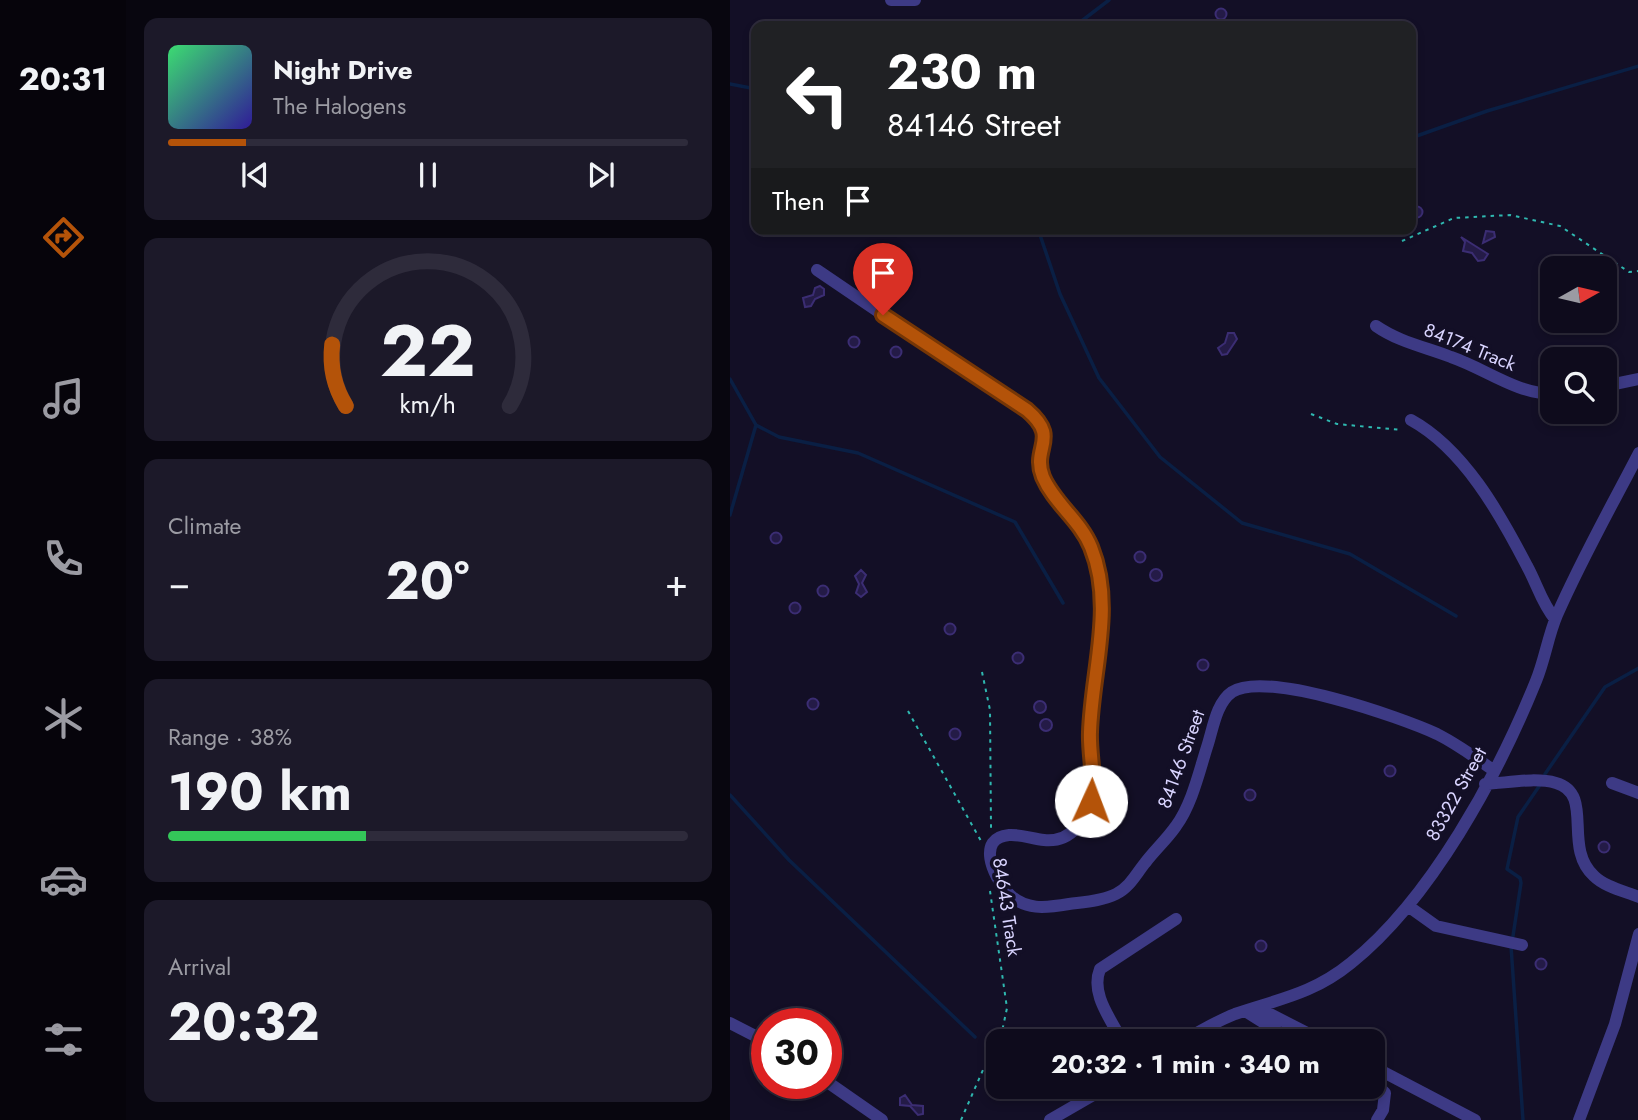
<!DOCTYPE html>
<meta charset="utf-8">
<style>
:root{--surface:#0e0b1c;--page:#1c1929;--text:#f1f3f6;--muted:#9b9ba3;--line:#2e2b3b;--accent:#b45309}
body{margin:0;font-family:Jost,sans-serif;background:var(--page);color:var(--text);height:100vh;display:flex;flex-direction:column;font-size:26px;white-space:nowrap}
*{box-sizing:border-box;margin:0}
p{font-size:23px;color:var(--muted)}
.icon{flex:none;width:38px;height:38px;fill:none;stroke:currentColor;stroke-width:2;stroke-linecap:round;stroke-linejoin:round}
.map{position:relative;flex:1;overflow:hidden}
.sheet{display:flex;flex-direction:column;gap:18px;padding:18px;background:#08060f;width:604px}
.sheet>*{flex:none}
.banner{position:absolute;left:21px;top:21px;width:665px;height:214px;border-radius:14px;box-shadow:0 4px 10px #0003,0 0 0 2px var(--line);background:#202124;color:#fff;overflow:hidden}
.needle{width:46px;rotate:82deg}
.buttons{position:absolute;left:810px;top:256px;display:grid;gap:14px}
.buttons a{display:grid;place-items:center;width:77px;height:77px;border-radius:14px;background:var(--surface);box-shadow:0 4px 10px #0003,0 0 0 2px var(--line);font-size:35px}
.speed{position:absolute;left:21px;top:1008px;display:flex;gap:14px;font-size:35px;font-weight:700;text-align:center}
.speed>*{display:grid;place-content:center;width:91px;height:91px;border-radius:50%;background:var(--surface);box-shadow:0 4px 10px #0003,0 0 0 2px var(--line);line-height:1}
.speed .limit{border:10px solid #d22;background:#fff;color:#111}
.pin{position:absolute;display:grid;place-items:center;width:60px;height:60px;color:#fff;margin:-72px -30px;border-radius:50% 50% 50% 0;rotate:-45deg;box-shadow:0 0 7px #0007}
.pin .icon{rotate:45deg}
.me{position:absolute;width:77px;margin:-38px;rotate:2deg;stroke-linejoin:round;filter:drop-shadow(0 0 5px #0008)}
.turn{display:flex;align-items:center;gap:24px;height:147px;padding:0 21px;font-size:32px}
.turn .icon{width:91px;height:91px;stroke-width:2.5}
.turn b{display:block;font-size:49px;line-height:60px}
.then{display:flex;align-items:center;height:66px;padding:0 21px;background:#0003;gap:14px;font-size:26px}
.big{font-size:52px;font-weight:700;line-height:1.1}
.sheet .widget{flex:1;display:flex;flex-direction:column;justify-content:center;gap:10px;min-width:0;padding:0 24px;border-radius:14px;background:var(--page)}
.sheet .dial{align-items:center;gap:0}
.dial svg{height:182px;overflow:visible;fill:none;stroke:var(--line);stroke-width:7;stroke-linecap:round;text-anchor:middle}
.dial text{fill:var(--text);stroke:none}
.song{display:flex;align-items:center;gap:21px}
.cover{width:84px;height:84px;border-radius:10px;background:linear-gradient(135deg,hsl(140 70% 55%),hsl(250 70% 35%))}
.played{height:7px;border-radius:4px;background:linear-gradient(90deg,var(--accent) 15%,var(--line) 15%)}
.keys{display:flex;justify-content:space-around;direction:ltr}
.heat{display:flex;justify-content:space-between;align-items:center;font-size:38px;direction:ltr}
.charge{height:10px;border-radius:5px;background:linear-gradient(90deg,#34c759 38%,var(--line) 0)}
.trip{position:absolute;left:256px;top:1029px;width:399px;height:70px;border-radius:14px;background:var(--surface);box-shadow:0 4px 10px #0003,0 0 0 2px var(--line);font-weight:700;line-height:70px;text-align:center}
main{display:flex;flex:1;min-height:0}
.dock{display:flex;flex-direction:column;width:126px;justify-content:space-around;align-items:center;background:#06040b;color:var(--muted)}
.dock .icon{width:49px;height:49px}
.dock .selected{color:var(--accent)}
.dock b{font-size:32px;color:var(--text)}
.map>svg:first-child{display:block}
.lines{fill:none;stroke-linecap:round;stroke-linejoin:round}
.stream{stroke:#0a1f44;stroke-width:3.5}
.building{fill:#241b47;stroke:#3b2d73;stroke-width:2}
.path{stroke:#2fb8b0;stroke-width:2;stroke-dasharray:3.5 5;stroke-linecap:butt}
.street{stroke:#3d3a85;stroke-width:12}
.route-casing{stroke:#753606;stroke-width:18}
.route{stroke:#b45309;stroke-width:12}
.labels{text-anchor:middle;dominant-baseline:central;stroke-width:7;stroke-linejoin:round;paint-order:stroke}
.street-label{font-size:19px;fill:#d9d4ff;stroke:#130f26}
</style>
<main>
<nav class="dock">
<b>20:31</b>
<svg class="icon selected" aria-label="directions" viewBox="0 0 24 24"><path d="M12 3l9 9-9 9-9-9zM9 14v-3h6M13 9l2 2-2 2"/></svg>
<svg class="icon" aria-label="music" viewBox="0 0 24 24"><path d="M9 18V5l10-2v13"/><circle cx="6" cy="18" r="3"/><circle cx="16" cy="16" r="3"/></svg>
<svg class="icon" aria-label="phone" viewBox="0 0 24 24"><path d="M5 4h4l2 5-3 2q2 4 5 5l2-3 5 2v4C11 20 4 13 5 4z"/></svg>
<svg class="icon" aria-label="climate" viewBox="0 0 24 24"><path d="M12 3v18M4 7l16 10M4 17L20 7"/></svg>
<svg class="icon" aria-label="car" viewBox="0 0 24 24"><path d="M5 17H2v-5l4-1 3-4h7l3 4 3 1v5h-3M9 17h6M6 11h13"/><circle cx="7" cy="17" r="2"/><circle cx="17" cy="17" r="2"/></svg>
<svg class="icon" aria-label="filters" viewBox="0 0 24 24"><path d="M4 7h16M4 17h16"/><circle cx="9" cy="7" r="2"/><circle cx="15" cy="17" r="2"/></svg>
</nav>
<section class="sheet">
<div class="widget">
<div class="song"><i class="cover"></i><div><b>Night Drive</b><p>The Halogens</p></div></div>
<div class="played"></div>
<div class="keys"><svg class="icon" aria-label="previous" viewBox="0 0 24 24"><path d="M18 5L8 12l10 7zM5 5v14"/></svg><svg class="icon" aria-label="pause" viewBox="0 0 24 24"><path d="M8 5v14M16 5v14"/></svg><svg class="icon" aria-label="next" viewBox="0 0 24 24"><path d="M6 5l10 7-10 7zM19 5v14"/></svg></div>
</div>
<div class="widget dial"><svg viewBox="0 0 100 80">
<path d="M14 69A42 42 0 1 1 86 69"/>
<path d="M14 69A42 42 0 0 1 8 42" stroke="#b45309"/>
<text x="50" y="56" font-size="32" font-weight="700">22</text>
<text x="50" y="72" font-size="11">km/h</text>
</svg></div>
<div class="widget"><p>Climate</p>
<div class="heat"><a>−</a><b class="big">20°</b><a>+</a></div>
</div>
<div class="widget"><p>Range · 38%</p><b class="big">190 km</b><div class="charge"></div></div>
<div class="widget"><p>Arrival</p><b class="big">20:32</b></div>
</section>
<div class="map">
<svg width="909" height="1120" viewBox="0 0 909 1120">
<rect width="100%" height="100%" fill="#130f26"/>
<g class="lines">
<!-- stream -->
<path class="stream" d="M 345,26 L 379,0
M 0,84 L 26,89
M 681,138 L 757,111 L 909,66
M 308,229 L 330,294 L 369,378 L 430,457 L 512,523 L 620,554 L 726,616
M 0,379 L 26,425 L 0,515
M 26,425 L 49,437 L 128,453 L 285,522 L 333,603
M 815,774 L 875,687 L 909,668
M 0,795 L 59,860 L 245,1037
M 783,936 L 791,883 L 790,878 L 777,869 L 788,817 L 810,785
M 781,946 L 793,1120"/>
</g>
<!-- building -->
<path class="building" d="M485.5 14a5.5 5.5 0 1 1 11 0a5.5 5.5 0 1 1-11 0Z
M681.5 212a5.5 5.5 0 1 1 11 0a5.5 5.5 0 1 1-11 0Z
M 756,231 L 764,232 L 765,237 L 753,243 Z
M 731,237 L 758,254 L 754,260 L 748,261 L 742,253 L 733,251 L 735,242 Z
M 90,286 L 94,289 L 94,295 L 85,299 L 81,306 L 75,307 L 73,298 L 83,295 L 85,288 Z
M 498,333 L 504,333 L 507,339 L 497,354 L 492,355 L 488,348 L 495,343 Z
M118.5 342a5.5 5.5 0 1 1 11 0a5.5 5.5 0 1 1-11 0Z
M160.5 352a5.5 5.5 0 1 1 11 0a5.5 5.5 0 1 1-11 0Z
M40.5 538a5.5 5.5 0 1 1 11 0a5.5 5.5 0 1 1-11 0Z
M404.5 557a5.5 5.5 0 1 1 11 0a5.5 5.5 0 1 1-11 0Z
M420 575a6 6 0 1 1 12 0a6 6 0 1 1-12 0Z
M 131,570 L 136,575 L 132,583 L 137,592 L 131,597 L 126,593 L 129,584 L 125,576 Z
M87.5 591a5.5 5.5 0 1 1 11 0a5.5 5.5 0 1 1-11 0Z
M59.5 608a5.5 5.5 0 1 1 11 0a5.5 5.5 0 1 1-11 0Z
M214.5 629a5.5 5.5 0 1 1 11 0a5.5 5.5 0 1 1-11 0Z
M282.5 658a5.5 5.5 0 1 1 11 0a5.5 5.5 0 1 1-11 0Z
M467.5 665a5.5 5.5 0 1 1 11 0a5.5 5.5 0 1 1-11 0Z
M77.5 704a5.5 5.5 0 1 1 11 0a5.5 5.5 0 1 1-11 0Z
M304 707a6 6 0 1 1 12 0a6 6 0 1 1-12 0Z
M310 725a6 6 0 1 1 12 0a6 6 0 1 1-12 0Z
M219.5 734a5.5 5.5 0 1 1 11 0a5.5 5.5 0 1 1-11 0Z
M654.5 771a5.5 5.5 0 1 1 11 0a5.5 5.5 0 1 1-11 0Z
M514.5 795a5.5 5.5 0 1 1 11 0a5.5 5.5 0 1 1-11 0Z
M868.5 847a5.5 5.5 0 1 1 11 0a5.5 5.5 0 1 1-11 0Z
M525.5 946a5.5 5.5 0 1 1 11 0a5.5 5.5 0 1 1-11 0Z
M805.5 964a5.5 5.5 0 1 1 11 0a5.5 5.5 0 1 1-11 0Z
M 175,1095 L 182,1105 L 193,1106 L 193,1114 L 188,1115 L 180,1106 L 170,1105 L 170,1098 Z"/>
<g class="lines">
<!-- path -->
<path class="path" d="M 672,241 L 724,218 L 780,215 L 830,226 L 899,272 L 909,271
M 581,414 L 607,424 L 672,430
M 252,672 L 260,710 L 261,828
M 178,711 L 251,841
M 260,891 L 277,1008 L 270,1041
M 231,1120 L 256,1063 L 268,1047"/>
<!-- street -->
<path class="street" d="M 161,0 L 185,0
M 87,270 L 308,420 C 322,440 304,457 313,478 C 325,503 351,520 361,548 C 385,608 361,672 360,734 C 360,754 366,775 362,795 C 357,819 342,843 314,840 C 303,839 290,834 279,835 C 246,838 263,876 277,892 C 294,911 316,908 339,904 C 354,902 372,901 386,894 C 400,887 406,874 415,863 C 425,850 437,839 446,826 C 462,804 469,772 477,747 C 483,729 486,703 502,692 C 536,670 670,717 707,734 C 727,744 745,757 763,770
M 646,326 C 669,342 695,347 721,357 C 756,369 785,393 822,394
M 875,386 L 909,379
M 681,420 C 734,449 770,514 797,566 C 807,584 812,604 825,619
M 882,783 L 909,793
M 755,784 C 777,783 805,777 826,783 C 865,794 832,847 864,876 C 875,887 894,891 909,897
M 678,906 L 706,926 L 792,945
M 528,1008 L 593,1041
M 515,1011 L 563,1041
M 0,1023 L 37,1042
M 392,1041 C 381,1019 360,994 370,969 L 446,919
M 453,1041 C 470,1031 487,1021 505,1014 C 549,999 583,994 621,963 C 701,899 768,775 806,681 C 815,659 818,636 827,615 C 851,560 881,507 909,453
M 642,1066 L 745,1120
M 642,1080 L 655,1093 L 653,1110 L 647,1120
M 96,1081 L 152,1120
M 320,1120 L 377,1087
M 849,1120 L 885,1024 L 909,934"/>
</g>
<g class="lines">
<!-- route casing -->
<g class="route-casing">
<path id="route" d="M 153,315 L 297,410 C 331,439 301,447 313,477 C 324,503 350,520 361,547 C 385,606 362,670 360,732 C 359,755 366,778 361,801"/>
</g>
<!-- route -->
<use href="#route" class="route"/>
</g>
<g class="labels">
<!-- street labels -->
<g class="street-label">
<text transform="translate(740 347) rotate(22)">84174 Track</text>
<text transform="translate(451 759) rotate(-70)">84146 Street</text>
<text transform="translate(726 794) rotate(-61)">83322 Street</text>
<text transform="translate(277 907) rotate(81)">84643 Track</text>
</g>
</g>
</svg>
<div class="buttons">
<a><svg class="needle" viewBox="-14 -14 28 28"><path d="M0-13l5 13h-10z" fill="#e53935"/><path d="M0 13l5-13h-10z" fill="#9b9ba3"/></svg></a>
<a><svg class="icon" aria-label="search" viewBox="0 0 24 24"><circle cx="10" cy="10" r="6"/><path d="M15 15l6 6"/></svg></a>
</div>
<div class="speed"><div class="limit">30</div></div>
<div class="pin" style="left:153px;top:315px;background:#d93025"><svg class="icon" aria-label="arrive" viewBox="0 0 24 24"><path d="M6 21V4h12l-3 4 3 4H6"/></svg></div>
<svg class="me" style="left:361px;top:801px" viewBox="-20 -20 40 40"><circle r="19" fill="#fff"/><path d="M0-13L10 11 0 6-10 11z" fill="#b45309"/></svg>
<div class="trip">20:32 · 1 min · 340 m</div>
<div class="banner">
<div class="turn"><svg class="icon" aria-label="left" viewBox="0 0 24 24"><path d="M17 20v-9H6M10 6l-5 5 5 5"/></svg><div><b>230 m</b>84146 Street</div></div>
<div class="then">Then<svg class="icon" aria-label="arrive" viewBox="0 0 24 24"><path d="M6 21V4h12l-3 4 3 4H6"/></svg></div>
</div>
</div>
</main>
